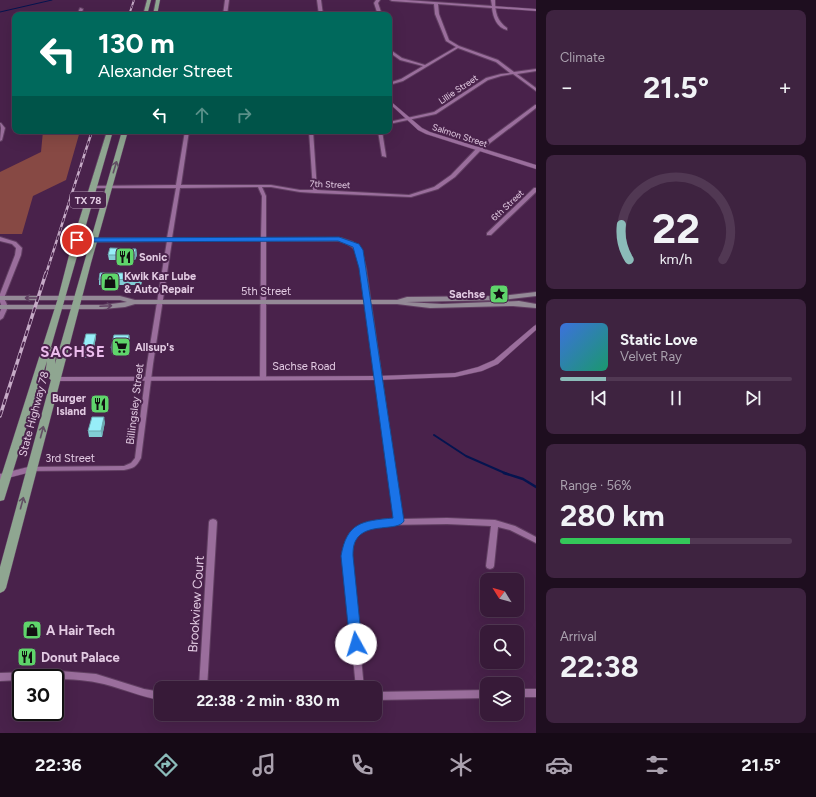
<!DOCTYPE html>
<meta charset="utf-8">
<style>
:root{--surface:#371a38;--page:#3e2340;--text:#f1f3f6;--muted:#aaa1ae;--line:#513853;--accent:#8bbbb9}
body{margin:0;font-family:Figtree,sans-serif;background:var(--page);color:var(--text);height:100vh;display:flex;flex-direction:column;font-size:15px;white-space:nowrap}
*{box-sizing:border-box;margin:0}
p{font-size:13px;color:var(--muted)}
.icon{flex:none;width:22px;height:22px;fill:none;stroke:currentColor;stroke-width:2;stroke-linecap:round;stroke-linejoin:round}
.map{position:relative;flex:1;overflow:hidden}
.panel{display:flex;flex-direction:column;gap:10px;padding:10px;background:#1e0e1f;width:280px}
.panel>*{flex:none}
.top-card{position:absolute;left:12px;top:12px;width:380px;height:122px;border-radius:8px;box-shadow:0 4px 16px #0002,0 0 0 1px var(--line);background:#00695c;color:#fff;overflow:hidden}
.needle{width:26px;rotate:307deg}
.tools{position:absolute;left:480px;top:573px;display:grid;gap:8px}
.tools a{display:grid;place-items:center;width:44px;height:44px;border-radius:8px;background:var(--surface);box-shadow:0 4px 16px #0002,0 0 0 1px var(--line);font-size:20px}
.speed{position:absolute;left:12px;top:669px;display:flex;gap:8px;font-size:20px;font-weight:700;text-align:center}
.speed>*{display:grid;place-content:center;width:52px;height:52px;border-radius:50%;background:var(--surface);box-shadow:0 4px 16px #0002,0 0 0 1px var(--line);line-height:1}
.speed .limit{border:2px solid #111;border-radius:6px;background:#fff;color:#111}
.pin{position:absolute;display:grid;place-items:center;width:34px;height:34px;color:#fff;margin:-17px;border:2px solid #fff;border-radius:50%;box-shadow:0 1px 4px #0007}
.me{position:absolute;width:44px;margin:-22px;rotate:354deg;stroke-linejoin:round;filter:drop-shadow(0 0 3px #0008)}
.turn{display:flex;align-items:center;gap:14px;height:84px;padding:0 20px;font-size:18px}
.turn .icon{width:52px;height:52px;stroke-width:2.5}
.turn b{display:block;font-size:28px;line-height:34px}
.lanes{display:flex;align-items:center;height:38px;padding:0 20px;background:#0003;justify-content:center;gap:20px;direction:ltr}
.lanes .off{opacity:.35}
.big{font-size:30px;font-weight:700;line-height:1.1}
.panel .card{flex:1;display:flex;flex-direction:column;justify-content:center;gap:6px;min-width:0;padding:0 14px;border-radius:8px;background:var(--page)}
.panel .dial{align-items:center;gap:0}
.dial svg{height:104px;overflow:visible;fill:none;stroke:var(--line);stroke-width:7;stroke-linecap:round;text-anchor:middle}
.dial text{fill:var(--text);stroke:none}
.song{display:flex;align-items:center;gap:12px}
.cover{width:48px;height:48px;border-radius:6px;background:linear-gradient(135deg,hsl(220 70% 55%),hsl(160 70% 35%))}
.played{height:4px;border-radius:2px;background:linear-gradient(90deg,var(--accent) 20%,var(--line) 20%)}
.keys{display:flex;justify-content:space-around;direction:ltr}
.heat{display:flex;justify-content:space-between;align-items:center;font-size:22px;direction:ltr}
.charge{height:6px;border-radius:3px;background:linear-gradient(90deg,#34c759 56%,var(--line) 0)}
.trip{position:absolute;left:154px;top:681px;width:228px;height:40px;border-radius:8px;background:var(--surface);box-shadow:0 4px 16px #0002,0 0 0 1px var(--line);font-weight:700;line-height:40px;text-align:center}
.tabs{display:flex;height:64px;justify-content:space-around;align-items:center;background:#160a16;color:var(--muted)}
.tabs .icon{width:28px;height:28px}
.tabs .current{color:var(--accent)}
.tabs b{font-size:18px;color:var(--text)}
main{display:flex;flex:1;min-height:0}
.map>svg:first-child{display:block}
.green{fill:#874944}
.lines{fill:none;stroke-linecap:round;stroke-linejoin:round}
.stream-far2{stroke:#05144f;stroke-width:1}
.stream-far1{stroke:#05144f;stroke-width:2}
.stream{stroke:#05144f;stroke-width:2.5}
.minor-casing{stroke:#613f62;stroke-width:2}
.tertiary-casing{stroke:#613f62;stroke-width:1}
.secondary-casing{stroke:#613f62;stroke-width:2}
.primary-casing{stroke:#613f62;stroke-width:1}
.minor{fill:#9a6e9c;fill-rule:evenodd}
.tertiary{fill:#9a6e9c;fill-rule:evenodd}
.secondary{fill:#948a97;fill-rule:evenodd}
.primary{fill:#8fa691;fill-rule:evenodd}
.rail-far2-casing{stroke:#c6abc7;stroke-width:2}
.rail-far1-casing{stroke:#c6abc7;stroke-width:2.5}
.rail-casing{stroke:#c6abc7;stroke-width:3.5}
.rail-far2{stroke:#49224b;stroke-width:1;stroke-dasharray:3.5;stroke-linecap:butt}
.rail-far1{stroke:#49224b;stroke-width:1.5;stroke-dasharray:4.5;stroke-linecap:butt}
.rail{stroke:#49224b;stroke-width:2;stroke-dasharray:6;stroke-linecap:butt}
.wall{fill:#82cdd5}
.shaded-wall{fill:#6aa7ae}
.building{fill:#97eef8;stroke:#6aa7ae}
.oneway{stroke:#625064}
.oneway2{stroke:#604162}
.route{fill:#1a73e8;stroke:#114b97}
.labels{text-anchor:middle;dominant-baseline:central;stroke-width:4;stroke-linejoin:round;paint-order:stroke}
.far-street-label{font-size:9px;fill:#e3cbe3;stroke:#49224b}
.shield{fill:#49224b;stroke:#b598b5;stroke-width:1}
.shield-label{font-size:10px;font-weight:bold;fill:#e3cbe3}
.poi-label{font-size:11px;font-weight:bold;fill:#e3cbe3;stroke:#49224b;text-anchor:start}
.street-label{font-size:11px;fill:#e3cbe3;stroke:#49224b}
.near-street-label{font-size:13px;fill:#e3cbe3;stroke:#49224b}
.near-poi-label{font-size:13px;font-weight:bold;fill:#e3cbe3;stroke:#49224b;text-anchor:start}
.district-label{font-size:15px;font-weight:bold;letter-spacing:1px;fill:#ecbced;stroke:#49224b}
</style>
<main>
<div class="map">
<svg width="536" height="733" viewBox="0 0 536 733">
<rect width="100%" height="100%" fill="#49224b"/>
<!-- green -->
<path class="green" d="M 43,131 L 80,131 L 66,180 L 33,196 L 22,234 L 0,234 L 0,172 L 41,152 Z"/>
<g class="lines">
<!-- stream-far2 -->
<path class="stream-far2" d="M 0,12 L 52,0"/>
<!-- stream-far1 -->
<path class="stream-far1" d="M 434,435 L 466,456 L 507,474"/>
<!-- stream -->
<path class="stream" d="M 504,473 L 523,479 L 536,487"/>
<!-- minor casing -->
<g class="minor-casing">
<path id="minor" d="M 225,0 L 229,0 L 227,15 L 223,15 Z
M 317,0 L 321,0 L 323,15 L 319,15 Z
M 376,0 L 380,0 L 378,3 L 382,15 L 378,15 L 374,3 Z
M 390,0 L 406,0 L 492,6 L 491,0 L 495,0 C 495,12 497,21 507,28 L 507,30 C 497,28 493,17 492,8 L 438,4 L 439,14 L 449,40 L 459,46 L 498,60 L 514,72 L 536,69 L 536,71 L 517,74 L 536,88 L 536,91 L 513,74 L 501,76 L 488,80 L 436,114 L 389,124 L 389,122 L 434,112 L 486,78 L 501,74 L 510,73 L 496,62 L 458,48 L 403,81 L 389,85 L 389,83 L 401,79 L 423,66 L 400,60 L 389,52 L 389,49 L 402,58 L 425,65 L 456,47 L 446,41 L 435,14 L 434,4 L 392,1 Z
M 80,8 L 83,9 L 81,15 L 77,15 Z
M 535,105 L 536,105 L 536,108 L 481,150 L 455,177 L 438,189 L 411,197 L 315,193 L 300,192 L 271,187 L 262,187 L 266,196 L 266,238 L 341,238 L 353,242 L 359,248 L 363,256 L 366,268 L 402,519 L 447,518 L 495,520 L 515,526 L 536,537 L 536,543 L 510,530 L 498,527 L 494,566 L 493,568 L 490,569 L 487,568 L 486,566 L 491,526 L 447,524 L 386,525 L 373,527 L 362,532 L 355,537 L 351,556 L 364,688 L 356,688 L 343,556 C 345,550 346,540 349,535 C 357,522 381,519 395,519 L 360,268 C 357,251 356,246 339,241 L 266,241 L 266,377 L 263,379 L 260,377 L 261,241 L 172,241 L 153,364 L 141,458 C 136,467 134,468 124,470 L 30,471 L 29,469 L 30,467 L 32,467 L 124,466 L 131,463 L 135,458 L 147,364 L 167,241 L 77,242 L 74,240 L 77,238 L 167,238 L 176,188 L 90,188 L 90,186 L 176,185 L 185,131 L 189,131 L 181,185 L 271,185 L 300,190 L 313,190 L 309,131 L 313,131 L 317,190 L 409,195 L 434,187 L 451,175 L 477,148 ZM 258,187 L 262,196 L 261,238 L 172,238 L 180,188 Z
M 0,123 L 1,123 L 5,128 L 2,140 L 0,141 L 1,128 Z
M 378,131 L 382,131 L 386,156 L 386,157 L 382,156 Z
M 534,188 L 536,188 L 536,192 L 491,235 L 487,235 L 487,233 Z
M 0,237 L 16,242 L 22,248 L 21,255 L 4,298 L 8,307 L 3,318 L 0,320 L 0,312 L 2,307 L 0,302 L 0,294 L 15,255 L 16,248 L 12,244 L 0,241 Z
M 213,519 L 216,520 L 217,522 L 207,688 L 199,688 L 209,522 L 210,520 Z
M 60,671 L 96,674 L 144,689 L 161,692 L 161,700 C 141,697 124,689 104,684 C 88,680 71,679 55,679 L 55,678 L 21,678 L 21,680 L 0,681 L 0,673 Z
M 517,689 L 536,689 L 536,697 L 517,697 Z
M 487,690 L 487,698 L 375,700 L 375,692 Z"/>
</g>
<!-- tertiary casing -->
<g class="tertiary-casing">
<path id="tertiary" d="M 493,6 L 536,9 L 536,11 L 492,8 L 491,7 Z
M 389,100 L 422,128 L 430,132 L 536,165 L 536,169 L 426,134 L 418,130 L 389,103 Z
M 536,325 L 536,330 L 498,364 L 482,371 L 455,377 L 378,380 L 57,381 L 53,379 L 57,377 L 378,376 L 455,373 L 478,367 L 494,360 L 534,326 Z
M 32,466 L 35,467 L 36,469 L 35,471 L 0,480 L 0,474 Z"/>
</g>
<!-- secondary casing -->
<g class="secondary-casing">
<path id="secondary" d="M 536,292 L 536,296 L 501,300 L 406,302 L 442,304 L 519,301 L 536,304 L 536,308 L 513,306 L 430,308 L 397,304 L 135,304 L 125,307 L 103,309 L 0,309 L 0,305 L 103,305 L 127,302 L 120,300 L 0,300 L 0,296 L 120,296 L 135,300 L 397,300 L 407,297 L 501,296 Z"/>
</g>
<!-- primary casing -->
<g class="primary-casing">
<path id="primary" d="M 147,0 L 151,0 L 147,15 L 143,15 Z
M 156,0 L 160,0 L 157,15 L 153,15 Z
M 107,131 L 113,131 L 51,347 L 56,352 L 55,364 L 122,131 L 128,131 L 91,263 L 6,588 L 4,591 L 0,593 L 0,567 L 51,380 L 45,375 L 47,361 L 5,497 L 4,500 L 0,501 L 0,480 L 58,298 L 73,240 Z"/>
</g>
<!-- minor -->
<use href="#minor" class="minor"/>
<!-- tertiary -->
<use href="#tertiary" class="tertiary"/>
<!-- secondary -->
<use href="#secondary" class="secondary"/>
<!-- primary -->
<use href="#primary" class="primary"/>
<!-- rail-far2 casing -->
<g class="rail-far2-casing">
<path id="rail-far2" d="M 129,15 L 134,0"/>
</g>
<!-- rail-far1 casing -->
<g class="rail-far1-casing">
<path id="rail-far1" d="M 46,274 L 92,131"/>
</g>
<!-- rail casing -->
<g class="rail-casing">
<path id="rail" d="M 0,416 L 46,273"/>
</g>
<!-- rail-far2 -->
<use href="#rail-far2" class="rail-far2"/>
<!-- rail-far1 -->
<use href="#rail-far1" class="rail-far1"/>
<!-- rail -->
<use href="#rail" class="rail"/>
</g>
<!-- wall -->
<path class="wall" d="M 136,249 L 137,255 L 135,260 L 109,260 L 108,255 Z
M 142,273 L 143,278 L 141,285 L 99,285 L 99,280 Z
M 96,334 L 96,337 L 92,358 L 81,358 L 81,355 Z
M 129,335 L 130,341 L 127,354 L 112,354 L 111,348 Z
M 105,422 L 102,437 L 89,437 L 88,431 Z"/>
<!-- shaded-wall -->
<path class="shaded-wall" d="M 136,249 L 137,255 L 135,260 L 135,255 Z
M 142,273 L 143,278 L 141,285 L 141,279 Z
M 96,334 L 96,337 L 92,358 L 91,355 Z
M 129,335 L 130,341 L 127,354 L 126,348 Z
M 104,417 L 105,422 L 102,437 L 101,431 Z"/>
<!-- building -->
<path class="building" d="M 110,248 L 136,249 L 135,255 L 108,255 Z
M 100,273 L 142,273 L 141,279 L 99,280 Z
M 86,334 L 96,334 L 91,355 L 81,355 Z
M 114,335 L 129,335 L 126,348 L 111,348 Z
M 92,417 L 104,417 L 101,431 L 88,431 Z"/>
<!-- one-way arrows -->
<defs><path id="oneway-shaft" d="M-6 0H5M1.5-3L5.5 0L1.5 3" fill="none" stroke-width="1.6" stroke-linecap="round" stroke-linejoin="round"/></defs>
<g class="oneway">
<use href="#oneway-shaft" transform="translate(115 167) rotate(-73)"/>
<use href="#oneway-shaft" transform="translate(42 432) rotate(-75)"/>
<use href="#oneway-shaft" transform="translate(22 503) rotate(-75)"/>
</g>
<g class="oneway2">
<use href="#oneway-shaft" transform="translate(31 298) rotate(180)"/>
<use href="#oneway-shaft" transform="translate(106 306) rotate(-3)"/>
</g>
<!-- route -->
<path class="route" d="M 339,237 L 359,244 L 363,250 L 404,521 C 398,532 366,522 356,540 C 353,545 353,551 353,556 L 362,644 L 360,648 L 356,649 L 352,648 L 350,644 L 341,556 C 347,522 362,521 393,518 L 359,268 L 353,247 L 338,241 L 77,242 L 73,240 L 77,238 Z"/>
<!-- icons -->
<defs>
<g id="restaurant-square" transform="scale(1)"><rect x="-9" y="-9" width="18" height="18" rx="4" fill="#5fd56b" stroke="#49224b"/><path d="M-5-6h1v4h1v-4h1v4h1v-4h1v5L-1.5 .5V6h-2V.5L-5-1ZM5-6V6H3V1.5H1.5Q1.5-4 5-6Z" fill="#111"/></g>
<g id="shop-square" transform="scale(1)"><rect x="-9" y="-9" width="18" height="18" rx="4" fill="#5fd56b" stroke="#49224b"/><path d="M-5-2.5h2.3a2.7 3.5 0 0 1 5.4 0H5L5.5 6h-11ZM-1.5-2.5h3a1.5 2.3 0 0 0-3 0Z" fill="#111"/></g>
<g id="sight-square" transform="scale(1)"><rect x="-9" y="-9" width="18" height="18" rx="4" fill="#5fd56b" stroke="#49224b"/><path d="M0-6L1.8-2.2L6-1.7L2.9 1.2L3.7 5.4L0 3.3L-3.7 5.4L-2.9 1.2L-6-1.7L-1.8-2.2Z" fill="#111"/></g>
<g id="supermarket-square" transform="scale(1)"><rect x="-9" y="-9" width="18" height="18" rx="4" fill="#5fd56b" stroke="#49224b"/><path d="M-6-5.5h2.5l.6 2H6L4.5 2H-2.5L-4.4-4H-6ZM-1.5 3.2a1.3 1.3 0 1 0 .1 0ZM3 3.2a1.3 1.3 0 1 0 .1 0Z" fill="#111"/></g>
</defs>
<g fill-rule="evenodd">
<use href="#restaurant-square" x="125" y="257"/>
<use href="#shop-square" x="110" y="282"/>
<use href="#sight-square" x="499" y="294"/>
<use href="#supermarket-square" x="121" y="347"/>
<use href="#restaurant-square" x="100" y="404"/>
<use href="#shop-square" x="32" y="630"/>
<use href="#restaurant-square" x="27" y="657"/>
</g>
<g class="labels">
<!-- far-street labels -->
<g class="far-street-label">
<text transform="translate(458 89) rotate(-34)">Lillie Street</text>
<text transform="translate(460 135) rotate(18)">Salmon Street</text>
<text transform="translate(330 184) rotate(2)">7th Street</text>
<text transform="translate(507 205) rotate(-43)">6th Street</text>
</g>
<!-- shield labels -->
<rect class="shield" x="70" y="192" width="36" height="16" rx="3"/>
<g class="shield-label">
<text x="88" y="200">TX 78</text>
</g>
<!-- poi labels -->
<g class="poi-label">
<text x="139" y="257">Sonic</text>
<text x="124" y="276">Kwik Kar Lube<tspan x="124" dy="13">&amp; Auto Repair</tspan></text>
<text x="485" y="294" text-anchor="end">Sachse</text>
<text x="135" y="347">Allsup's</text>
<text x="86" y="398" text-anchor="end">Burger<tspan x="86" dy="13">Island</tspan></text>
</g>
<!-- street labels -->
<g class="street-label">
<text x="266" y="291">5th Street</text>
<text x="304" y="366">Sachse Road</text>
<text transform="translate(135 404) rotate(-83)">Billingsley Street</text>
<text transform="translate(34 414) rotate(-75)">State Highway 78</text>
<text x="70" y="458">3rd Street</text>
</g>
<!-- near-street labels -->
<g class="near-street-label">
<text transform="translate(196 604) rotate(-86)">Brookview Court</text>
</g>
<!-- near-poi labels -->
<g class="near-poi-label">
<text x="46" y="630">A Hair Tech</text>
<text x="41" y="657">Donut Palace</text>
</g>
<!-- district labels -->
<g class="district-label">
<text x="73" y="352">SACHSE</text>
</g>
</g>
</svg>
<div class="tools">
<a><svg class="needle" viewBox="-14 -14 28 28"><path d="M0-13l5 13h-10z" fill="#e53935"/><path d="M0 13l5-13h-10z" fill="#aaa1ae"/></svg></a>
<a><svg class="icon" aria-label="search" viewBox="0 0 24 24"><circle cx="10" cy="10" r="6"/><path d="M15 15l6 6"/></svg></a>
<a><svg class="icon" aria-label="layers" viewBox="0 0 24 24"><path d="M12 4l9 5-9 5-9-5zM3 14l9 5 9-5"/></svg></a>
</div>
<div class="speed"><div class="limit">30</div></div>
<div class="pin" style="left:77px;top:240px;background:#d93025"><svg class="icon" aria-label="arrive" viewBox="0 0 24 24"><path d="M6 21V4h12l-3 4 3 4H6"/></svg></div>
<svg class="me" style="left:356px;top:644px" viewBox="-20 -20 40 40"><circle r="19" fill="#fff"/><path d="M0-13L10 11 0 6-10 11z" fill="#1a73e8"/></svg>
<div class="trip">22:38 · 2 min · 830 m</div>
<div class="top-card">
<div class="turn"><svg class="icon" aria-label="left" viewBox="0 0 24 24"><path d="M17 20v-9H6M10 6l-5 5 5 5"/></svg><div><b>130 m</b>Alexander Street</div></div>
<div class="lanes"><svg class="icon" aria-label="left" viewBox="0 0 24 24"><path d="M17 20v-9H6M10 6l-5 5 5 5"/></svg><svg class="icon off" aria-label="ahead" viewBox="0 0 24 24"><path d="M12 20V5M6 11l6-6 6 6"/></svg><svg class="icon off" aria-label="right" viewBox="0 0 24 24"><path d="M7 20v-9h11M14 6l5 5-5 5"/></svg></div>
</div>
</div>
<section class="panel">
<div class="card"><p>Climate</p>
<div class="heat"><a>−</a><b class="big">21.5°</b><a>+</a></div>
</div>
<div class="card dial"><svg viewBox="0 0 100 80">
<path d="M14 69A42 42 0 1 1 86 69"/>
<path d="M14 69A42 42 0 0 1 8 42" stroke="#8bbbb9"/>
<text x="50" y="56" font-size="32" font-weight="700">22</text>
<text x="50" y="72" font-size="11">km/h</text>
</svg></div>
<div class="card">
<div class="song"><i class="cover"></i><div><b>Static Love</b><p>Velvet Ray</p></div></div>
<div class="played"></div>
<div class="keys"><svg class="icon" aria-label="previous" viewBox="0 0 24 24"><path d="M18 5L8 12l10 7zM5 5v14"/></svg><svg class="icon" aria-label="pause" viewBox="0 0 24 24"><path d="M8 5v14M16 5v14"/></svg><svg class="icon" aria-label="next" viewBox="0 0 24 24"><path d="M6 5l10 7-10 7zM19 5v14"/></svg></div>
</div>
<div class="card"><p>Range · 56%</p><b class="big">280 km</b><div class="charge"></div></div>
<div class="card"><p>Arrival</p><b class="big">22:38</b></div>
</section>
</main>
<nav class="tabs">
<b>22:36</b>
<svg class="icon current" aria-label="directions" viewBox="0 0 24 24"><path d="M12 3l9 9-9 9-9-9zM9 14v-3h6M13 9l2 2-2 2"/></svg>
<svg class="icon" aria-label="music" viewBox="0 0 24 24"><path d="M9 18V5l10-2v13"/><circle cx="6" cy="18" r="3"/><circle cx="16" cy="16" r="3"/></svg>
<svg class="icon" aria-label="phone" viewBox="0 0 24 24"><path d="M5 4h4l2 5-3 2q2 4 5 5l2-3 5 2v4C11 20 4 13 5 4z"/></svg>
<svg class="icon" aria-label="climate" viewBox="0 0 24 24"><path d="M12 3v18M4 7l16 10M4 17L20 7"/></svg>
<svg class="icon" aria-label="car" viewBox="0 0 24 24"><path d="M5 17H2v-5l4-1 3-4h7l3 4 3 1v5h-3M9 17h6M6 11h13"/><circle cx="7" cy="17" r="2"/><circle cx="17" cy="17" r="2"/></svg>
<svg class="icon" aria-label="filters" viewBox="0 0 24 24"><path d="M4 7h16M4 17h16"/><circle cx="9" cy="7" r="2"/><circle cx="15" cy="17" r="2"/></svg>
<b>21.5°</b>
</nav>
